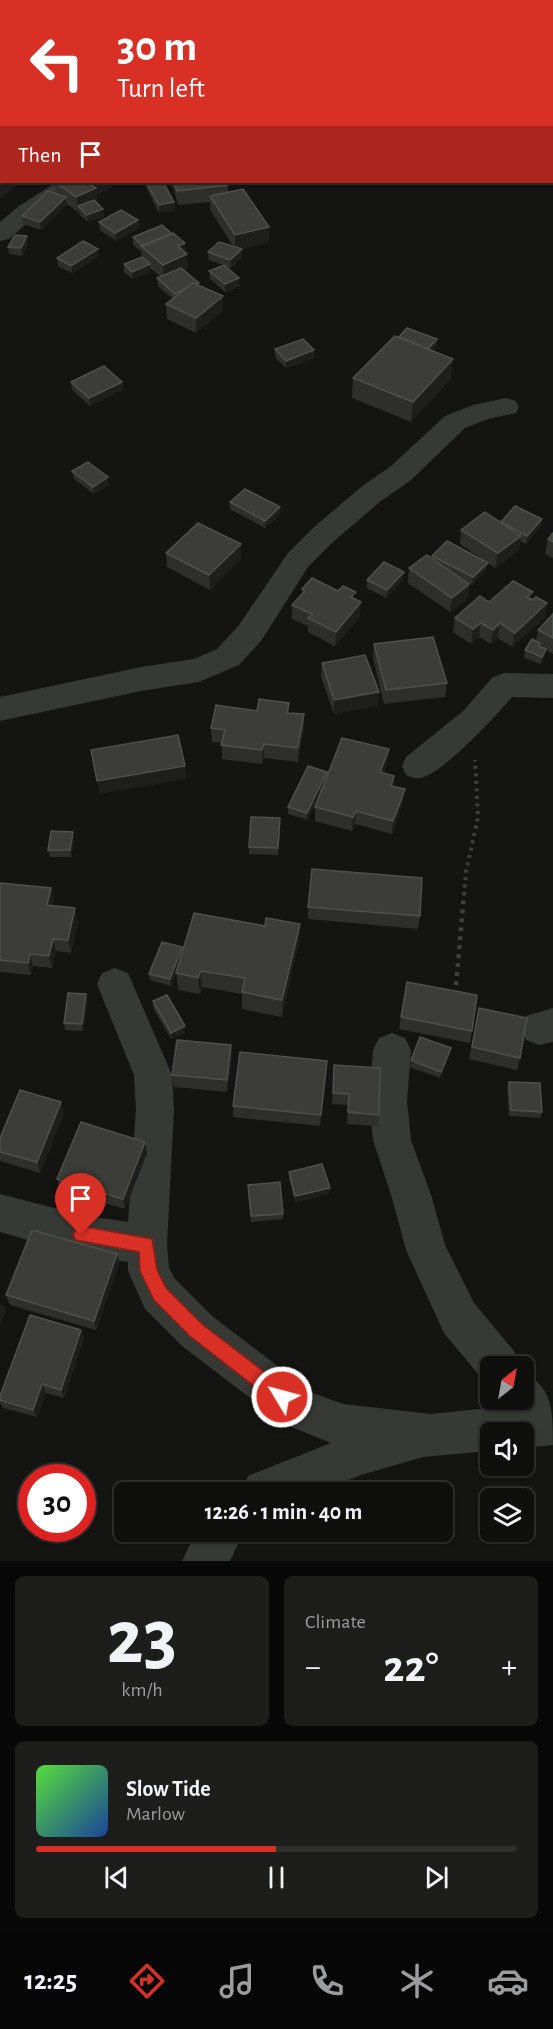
<!DOCTYPE html>
<meta charset="utf-8">
<style>
:root{--surface:#0f0f0e;--page:#1d1d1c;--text:#f1f3f6;--muted:#9b9c9e;--line:#2f2f2e;--accent:#d93025}
body{margin:0;font-family:"Alegreya Sans",sans-serif;background:var(--page);color:var(--text);height:100vh;display:flex;flex-direction:column;font-size:22px;white-space:nowrap}
*{box-sizing:border-box;margin:0}
p{font-size:20px;color:var(--muted)}
.icon{flex:none;width:33px;height:33px;fill:none;stroke:currentColor;stroke-width:2;stroke-linecap:round;stroke-linejoin:round}
.map{position:relative;height:1561px;overflow:hidden}
.side{display:flex;flex-direction:column;gap:15px;padding:15px;background:#080808;flex:1}
.side>*{flex:none}
.top-card{position:absolute;left:0px;top:0px;width:554px;height:183px;box-shadow:0 2px 4px #0004,0 0 0 2px var(--line);background:#d93025;color:#fff;overflow:hidden}
.needle{width:39px;rotate:31deg}
.controls{position:absolute;left:480px;top:1356px;display:grid;gap:12px}
.controls a{display:grid;place-items:center;width:54px;height:54px;border-radius:9px;background:var(--surface);box-shadow:0 2px 4px #0004,0 0 0 2px var(--line);font-size:30px}
.speed{position:absolute;left:18px;top:1464px;display:flex;gap:12px;font-size:30px;font-weight:700;text-align:center}
.speed>*{display:grid;place-content:center;width:78px;height:78px;border-radius:50%;background:var(--surface);box-shadow:0 2px 4px #0004,0 0 0 2px var(--line);line-height:1}
.speed .limit{border:9px solid #d22;background:#fff;color:#111}
.pin{position:absolute;display:grid;place-items:center;width:51px;height:51px;color:#fff;margin:-62px -26px;border-radius:50% 50% 50% 0;rotate:-45deg;box-shadow:0 0 6px #0007}
.pin .icon{rotate:45deg}
.me{position:absolute;width:66px;margin:-33px;rotate:307deg;stroke-linejoin:round;filter:drop-shadow(0 0 4px #0008)}
.turn{display:flex;align-items:center;gap:21px;height:126px;padding:0 18px;font-size:27px}
.turn .icon{width:78px;height:78px;stroke-width:2.5}
.turn b{display:block;font-size:42px;line-height:51px}
.then{display:flex;align-items:center;height:57px;padding:0 18px;background:#0003;gap:12px;font-size:22px}
.big{font-size:45px;font-weight:600;line-height:1.1}
.side .tile{flex:1;display:flex;flex-direction:column;justify-content:center;gap:9px;min-width:0;padding:0 21px;border-radius:9px;background:var(--page)}
.side .dial{align-items:center;gap:0}
.dial b{font-size:78px;line-height:1}
.song{display:flex;align-items:center;gap:18px}
.cover{width:72px;height:72px;border-radius:9px;background:linear-gradient(135deg,hsl(110 70% 55%),hsl(220 70% 35%))}
.played{height:6px;border-radius:3px;background:linear-gradient(90deg,var(--accent) 50%,var(--line) 50%)}
.keys{display:flex;justify-content:space-around;direction:ltr}
.heat{display:flex;justify-content:space-between;align-items:center;font-size:33px;direction:ltr}
.side .tiles{flex:1;display:grid;gap:15px;grid-template-columns:1fr 1fr}
.tile:last-child{grid-column:span 2}
.trip{position:absolute;left:114px;top:1482px;width:339px;height:60px;border-radius:9px;background:var(--surface);box-shadow:0 2px 4px #0004,0 0 0 2px var(--line);font-weight:600;line-height:60px;text-align:center}
.menu{display:flex;height:96px;justify-content:space-around;align-items:center;background:#060606;color:var(--muted)}
.menu .icon{width:42px;height:42px}
.menu .on{color:var(--accent)}
.menu b{font-size:27px;color:var(--text)}
.map>svg:first-child{display:block}
.lines{fill:none;stroke-linecap:round;stroke-linejoin:round}
.path-far1{stroke:#3f403b;stroke-width:4;stroke-dasharray:3 4.5;stroke-linecap:butt}
.path{stroke:#3f403b;stroke-width:4.5;stroke-dasharray:4 5;stroke-linecap:butt}
.minor{fill:#373935;fill-rule:evenodd}
.tertiary{fill:#373935;fill-rule:evenodd}
.wall{fill:#2e2f2c}
.shaded-wall{fill:#1e1e1d}
.building{fill:#3c3d39;stroke:#4e504a;stroke-width:1.5}
.route{fill:#d93025;stroke:#8d1f18;stroke-width:1.5}
</style>
<div class="map">
<svg width="553" height="1561" viewBox="0 0 553 1561">
<rect width="100%" height="100%" fill="#141413"/>
<g class="lines">
<!-- path-far1 -->
<path class="path-far1" d="M 464,895 L 466,872 L 478,817 L 475,760"/>
<!-- path -->
<path class="path" d="M 456,985 L 464,894"/>
<!-- minor -->
<path class="minor" d="M 552,20 L 553,20 L 553,32 L 552,32 Z
M 57,182 L 84,182 L 80,187 L 35,216 L 9,239 L 0,241 L 0,222 L 19,206 Z
M 506,398 L 516,401 L 519,407 L 516,413 L 488,419 L 465,428 L 411,480 L 381,501 L 334,541 L 308,567 L 261,641 L 239,665 L 199,682 L 141,691 L 0,721 L 0,697 L 141,667 L 194,659 L 217,649 L 239,625 L 288,553 L 314,527 L 361,487 L 391,466 L 445,416 L 473,405 Z
M 504,673 L 553,674 L 553,698 L 512,697 C 497,715 442,775 420,778 C 416,779 411,777 406,775 L 402,766 L 406,757 L 463,711 L 493,677 Z
M 115,968 L 128,973 L 172,1075 L 174,1109 L 167,1245 L 169,1268 L 175,1279 L 212,1316 L 313,1393 L 343,1404 L 431,1414 L 507,1406 L 504,1400 L 524,1400 L 524,1374 C 553,1386 553,1412 553,1445 L 524,1448 L 524,1432 L 490,1432 L 490,1451 L 423,1457 L 361,1475 L 318,1492 L 242,1492 L 248,1476 L 331,1443 L 284,1424 L 182,1346 L 145,1309 L 128,1271 L 128,1262 L 81,1255 L 0,1232 L 0,1194 L 81,1215 L 128,1222 L 136,1109 L 134,1075 L 97,984 L 102,973 Z
M 553,1008 L 553,1042 L 539,1045 L 526,1040 L 520,1028 L 526,1016 Z
M 392,1033 L 405,1038 L 411,1050 L 407,1101 L 411,1140 L 432,1198 L 445,1245 L 474,1303 L 514,1351 L 520,1366 L 490,1366 L 490,1384 L 484,1381 L 444,1333 L 406,1250 L 392,1198 L 373,1140 L 369,1101 L 373,1050 L 379,1038 Z
M 196,1532 L 244,1532 L 230,1561 L 182,1561 Z"/>
<!-- tertiary -->
<path class="tertiary" d="M 383,0 L 405,0 L 382,2 Z
M 0,57 L 2,57 L 2,69 L 0,69 Z"/>
</g>
<!-- wall -->
<path class="wall" d="M 105,0 L 237,0 L 239,2 L 105,2 Z
M 290,0 L 309,0 L 309,2 L 292,2 Z
M 398,0 L 504,0 L 504,2 L 398,2 Z
M 506,0 L 553,0 L 553,23 L 552,22 L 552,2 L 506,2 Z
M 55,182 L 111,182 L 111,188 L 96,194 L 97,203 L 103,209 L 104,217 L 88,222 L 79,214 L 79,211 L 78,212 L 67,204 L 41,230 L 23,224 L 22,216 L 56,194 Z
M 146,182 L 174,202 L 175,210 L 159,213 L 147,189 Z
M 172,182 L 227,182 L 228,192 L 269,242 L 240,249 L 242,257 L 231,268 L 225,266 L 240,286 L 225,292 L 210,279 L 209,271 L 223,265 L 209,260 L 208,252 L 233,246 L 210,210 L 210,202 L 178,205 L 173,187 Z
M 138,220 L 139,228 L 116,241 L 100,230 L 99,222 Z
M 27,236 L 28,244 L 22,256 L 9,254 L 8,247 Z
M 133,237 L 186,253 L 188,269 L 184,271 L 199,283 L 199,286 L 223,311 L 196,333 L 167,319 L 166,304 L 173,299 L 158,286 L 157,278 L 161,277 L 150,268 L 150,272 L 132,279 L 124,272 L 124,264 L 142,257 L 141,251 L 133,245 Z
M 99,256 L 72,273 L 58,266 L 57,258 Z
M 399,337 L 437,339 L 436,347 L 433,351 L 451,379 L 411,422 L 352,398 L 353,378 Z
M 275,349 L 314,350 L 314,358 L 286,368 L 275,357 Z
M 71,382 L 122,382 L 123,389 L 90,406 L 72,390 Z
M 72,471 L 109,485 L 94,494 L 74,479 Z
M 230,502 L 280,515 L 265,528 L 230,509 Z
M 542,519 L 540,527 L 526,544 L 520,541 L 519,550 L 495,568 L 460,544 L 461,530 L 501,522 Z
M 553,533 L 553,558 L 545,554 L 548,539 Z
M 166,553 L 241,559 L 210,590 L 167,567 Z
M 432,556 L 486,570 L 472,585 L 466,582 L 469,584 L 467,599 L 450,612 L 408,583 L 409,568 L 432,559 Z
M 367,580 L 403,580 L 386,598 L 367,588 Z
M 302,589 L 355,599 L 360,616 L 335,646 L 308,632 L 308,626 L 292,619 L 292,605 L 302,594 Z
M 532,600 L 547,603 L 545,618 L 512,647 L 498,638 L 491,644 L 479,637 L 471,644 L 453,632 L 455,618 L 489,602 Z
M 553,611 L 553,654 L 546,650 L 545,657 L 541,664 L 524,658 L 525,650 L 536,641 L 538,630 L 552,615 Z
M 374,644 L 447,683 L 445,697 L 384,704 L 373,658 Z
M 322,663 L 378,706 L 334,714 L 321,677 Z
M 289,703 L 289,713 L 304,714 L 304,728 L 298,762 L 264,758 L 262,764 L 222,759 L 222,743 L 212,742 L 211,728 L 257,711 Z
M 389,749 L 387,763 L 384,773 L 394,776 L 393,786 L 403,803 L 392,834 L 355,824 L 352,831 L 315,821 L 315,807 L 324,785 L 307,820 L 288,814 L 288,807 L 326,778 Z
M 280,818 L 278,855 L 249,854 L 249,847 Z
M 74,839 L 71,857 L 50,857 L 48,850 Z
M 0,883 L 54,901 L 52,906 L 78,921 L 71,953 L 56,951 L 52,968 L 33,966 L 31,975 L 0,972 Z
M 308,907 L 420,916 L 418,929 L 308,919 Z
M 300,924 L 299,941 L 282,1017 L 242,1009 L 242,994 L 202,987 L 200,994 L 178,990 L 176,973 L 179,964 L 171,986 L 150,980 L 149,974 L 182,952 L 265,926 Z
M 86,994 L 88,1000 L 83,1031 L 65,1030 L 64,1023 Z
M 153,1001 L 185,1033 L 171,1039 L 153,1008 Z
M 479,1008 L 520,1058 L 517,1070 L 469,1059 Z
M 401,1017 L 472,1031 L 470,1043 L 399,1029 Z
M 450,1054 L 440,1078 L 410,1067 L 411,1060 Z
M 232,1057 L 227,1092 L 174,1087 L 172,1075 Z
M 327,1061 L 320,1126 L 233,1117 L 233,1106 Z
M 334,1065 L 379,1115 L 378,1126 L 347,1124 L 348,1105 L 332,1104 Z
M 509,1082 L 542,1112 L 540,1118 L 509,1116 L 507,1088 Z
M 64,1113 L 40,1173 L 0,1161 L 0,1138 Z
M 147,1153 L 125,1209 L 60,1190 L 57,1179 Z
M 289,1172 L 330,1188 L 329,1194 L 295,1202 L 289,1178 Z
M 248,1191 L 283,1214 L 283,1219 L 251,1222 Z
M 119,1264 L 96,1330 L 10,1305 L 6,1295 Z
M 81,1330 L 84,1338 L 64,1398 L 46,1393 L 37,1417 L 3,1408 L 0,1403 L 0,1396 Z"/>
<!-- shaded-wall -->
<path class="shaded-wall" d="M 300,0 L 309,0 L 309,2 L 300,2 Z
M 0,5 L 2,5 L 2,13 L 0,13 Z
M 0,83 L 2,83 L 2,98 L 0,99 Z
M 2,111 L 2,127 L 1,127 L 0,112 Z
M 2,149 L 2,166 L 0,167 L 0,151 Z
M 2,182 L 21,182 L 0,199 L 0,183 Z
M 91,182 L 111,182 L 111,188 L 96,194 L 97,203 L 82,210 L 78,206 L 79,211 L 78,212 L 76,197 L 88,183 Z
M 66,197 L 67,205 L 41,230 L 40,222 Z
M 174,202 L 175,210 L 159,213 L 159,205 Z
M 103,209 L 104,217 L 88,222 L 87,215 Z
M 138,220 L 139,228 L 116,241 L 115,233 Z
M 269,227 L 269,242 L 235,250 L 235,235 Z
M 27,236 L 28,244 L 22,256 L 21,248 Z
M 185,243 L 186,255 L 187,254 L 188,269 L 164,279 L 163,265 L 178,246 Z
M 98,249 L 99,256 L 72,273 L 71,266 Z
M 242,249 L 242,257 L 231,268 L 230,260 Z
M 150,264 L 150,272 L 132,279 L 132,272 Z
M 239,278 L 240,286 L 225,292 L 225,284 Z
M 223,296 L 223,311 L 196,333 L 196,318 Z
M 437,339 L 436,347 L 426,359 L 426,351 Z
M 314,350 L 314,358 L 286,368 L 286,361 Z
M 453,359 L 451,379 L 411,422 L 413,402 Z
M 122,382 L 123,389 L 90,406 L 89,398 Z
M 108,477 L 109,485 L 94,494 L 93,487 Z
M 280,507 L 280,515 L 265,528 L 265,521 Z
M 542,519 L 540,527 L 526,544 L 527,536 Z
M 521,536 L 519,550 L 495,568 L 498,553 Z
M 241,544 L 241,559 L 210,590 L 209,575 Z
M 488,563 L 486,570 L 472,585 L 473,577 Z
M 404,572 L 403,580 L 386,598 L 387,590 Z
M 469,584 L 467,599 L 450,612 L 452,598 Z
M 533,592 L 530,607 L 527,597 Z
M 361,602 L 360,616 L 335,646 L 336,632 Z
M 547,603 L 545,618 L 512,647 L 515,633 Z
M 481,623 L 479,637 L 471,644 L 473,629 Z
M 500,623 L 498,638 L 491,644 L 493,630 Z
M 546,649 L 545,657 L 541,664 L 542,657 Z
M 379,692 L 378,706 L 334,714 L 334,700 Z
M 304,714 L 304,728 L 298,762 L 298,748 Z
M 264,744 L 264,758 L 262,764 L 262,750 Z
M 389,749 L 387,763 L 379,786 L 380,772 Z
M 185,766 L 186,779 L 99,794 L 97,781 Z
M 327,772 L 326,779 L 307,820 L 307,813 Z
M 405,789 L 403,803 L 392,834 L 393,821 Z
M 356,811 L 355,824 L 352,831 L 353,817 Z
M 73,832 L 74,839 L 71,857 L 70,850 Z
M 51,888 L 54,901 L 49,918 L 47,905 Z
M 75,908 L 78,921 L 71,953 L 68,940 Z
M 300,924 L 299,941 L 282,1017 L 282,1000 Z
M 53,939 L 56,951 L 52,968 L 49,956 Z
M 182,947 L 183,954 L 171,986 L 170,979 Z
M 30,954 L 33,966 L 31,975 L 28,963 Z
M 201,971 L 202,987 L 200,994 L 198,978 Z
M 86,994 L 88,1000 L 83,1031 L 82,1024 Z
M 185,1026 L 185,1033 L 171,1039 L 171,1033 Z
M 231,1045 L 232,1057 L 227,1092 L 227,1080 Z
M 451,1048 L 450,1054 L 440,1078 L 441,1072 Z
M 61,1102 L 64,1113 L 40,1173 L 37,1162 Z
M 145,1142 L 147,1153 L 125,1209 L 123,1199 Z
M 330,1188 L 329,1194 L 295,1202 L 295,1196 Z
M 117,1254 L 119,1264 L 96,1330 L 94,1321 Z
M 2,1302 L 6,1311 L 0,1325 L 0,1306 Z
M 81,1330 L 84,1338 L 64,1398 L 61,1390 Z
M 42,1384 L 46,1393 L 37,1417 L 33,1410 Z"/>
<!-- building -->
<path class="building" d="M 40,0 L 46,0 L 48,2 L 35,2 Z
M 140,0 L 175,0 L 180,2 L 138,2 Z
M 175,0 L 187,0 L 193,1 L 180,2 Z
M 203,0 L 237,0 L 238,1 L 206,2 Z
M 255,0 L 273,0 L 274,1 L 256,2 Z
M 409,0 L 442,0 L 440,2 L 413,2 Z
M 462,0 L 504,0 L 502,2 L 467,2 Z
M 518,0 L 536,0 L 534,2 L 522,2 Z
M 542,0 L 553,0 L 553,15 L 552,14 L 552,2 L 540,2 Z
M 2,67 L 2,83 L 0,83 L 0,68 Z
M 2,92 L 2,111 L 0,112 L 0,93 Z
M 553,105 L 553,118 L 552,117 L 552,106 Z
M 2,122 L 2,149 L 0,151 L 0,124 Z
M 0,160 L 2,161 L 2,182 L 0,183 Z
M 55,182 L 91,182 L 88,183 L 96,188 L 76,197 Z
M 146,182 L 163,182 L 174,202 L 159,205 Z
M 174,182 L 227,182 L 228,185 L 177,191 Z
M 243,189 L 269,227 L 235,235 L 210,196 Z
M 48,191 L 66,197 L 40,222 L 22,216 Z
M 94,200 L 103,209 L 87,215 L 78,206 Z
M 121,210 L 138,220 L 115,233 L 99,222 Z
M 162,225 L 172,234 L 143,246 L 133,237 Z
M 173,233 L 185,243 L 178,246 L 187,254 L 163,265 L 141,246 Z
M 15,235 L 27,236 L 21,248 L 8,247 Z
M 83,241 L 98,249 L 71,266 L 57,258 Z
M 219,242 L 242,249 L 230,260 L 208,252 Z
M 142,257 L 150,264 L 132,272 L 124,264 Z
M 224,265 L 239,278 L 225,284 L 209,271 Z
M 181,268 L 199,283 L 196,284 L 193,283 L 185,289 L 175,294 L 157,278 Z
M 193,283 L 223,296 L 196,318 L 166,304 Z
M 407,328 L 437,339 L 428,349 L 399,337 Z
M 395,336 L 453,359 L 413,402 L 353,378 Z
M 303,339 L 314,350 L 286,361 L 275,349 Z
M 104,366 L 122,382 L 89,398 L 71,382 Z
M 88,462 L 108,477 L 93,487 L 72,471 Z
M 245,489 L 280,507 L 265,521 L 230,502 Z
M 515,506 L 542,519 L 527,536 L 501,522 Z
M 485,512 L 521,536 L 498,553 L 461,530 Z
M 198,523 L 241,544 L 209,575 L 166,553 Z
M 553,533 L 553,542 L 548,539 Z
M 447,541 L 488,563 L 473,577 L 432,556 Z
M 427,555 L 469,584 L 452,598 L 409,568 Z
M 384,562 L 404,572 L 387,590 L 367,580 Z
M 312,578 L 338,591 L 343,586 L 356,592 L 351,597 L 361,602 L 336,632 L 308,618 L 312,614 L 292,605 L 305,591 L 302,589 Z
M 513,581 L 533,592 L 527,597 L 532,600 L 536,597 L 547,603 L 515,633 L 500,623 L 493,630 L 481,623 L 473,629 L 455,618 L 480,596 L 489,602 Z
M 553,614 L 553,638 L 538,630 Z
M 433,637 L 447,683 L 386,690 L 374,644 Z
M 532,639 L 540,643 L 538,646 L 546,649 L 542,657 L 525,650 Z
M 365,655 L 379,692 L 334,700 L 322,663 Z
M 259,699 L 289,703 L 287,713 L 304,714 L 298,748 L 264,744 L 262,750 L 221,745 L 225,730 L 211,728 L 216,705 L 257,711 Z
M 178,735 L 185,766 L 97,781 L 91,750 Z
M 342,738 L 389,749 L 380,772 L 394,776 L 391,786 L 405,789 L 393,821 L 356,811 L 353,817 L 315,807 Z
M 308,766 L 327,772 L 307,813 L 288,807 Z
M 251,817 L 280,818 L 278,848 L 249,847 Z
M 51,831 L 73,832 L 70,850 L 48,850 Z
M 312,869 L 422,878 L 420,916 L 308,907 Z
M 0,883 L 51,888 L 47,905 L 75,908 L 68,940 L 53,939 L 49,956 L 30,954 L 28,963 L 0,960 Z
M 194,913 L 265,926 L 266,918 L 300,924 L 282,1000 L 242,992 L 245,978 L 201,971 L 198,978 L 176,973 Z
M 162,942 L 182,947 L 170,979 L 149,974 Z
M 407,982 L 477,995 L 472,1031 L 401,1017 Z
M 68,993 L 86,994 L 82,1024 L 64,1023 Z
M 167,995 L 185,1026 L 171,1033 L 153,1001 Z
M 479,1008 L 527,1018 L 520,1058 L 472,1047 Z
M 420,1037 L 451,1048 L 441,1072 L 411,1060 Z
M 177,1040 L 231,1045 L 227,1080 L 172,1075 Z
M 240,1052 L 327,1061 L 321,1115 L 233,1106 Z
M 334,1065 L 380,1068 L 379,1115 L 348,1112 L 349,1094 L 333,1093 Z
M 509,1082 L 540,1083 L 542,1112 L 511,1110 Z
M 20,1090 L 61,1102 L 37,1162 L 0,1152 L 0,1138 Z
M 81,1122 L 145,1142 L 123,1199 L 57,1179 Z
M 322,1164 L 330,1188 L 295,1196 L 289,1172 Z
M 280,1182 L 283,1214 L 251,1216 L 248,1185 Z
M 32,1230 L 117,1254 L 94,1321 L 6,1295 Z
M 30,1315 L 81,1330 L 61,1390 L 42,1384 L 33,1410 L 0,1400 L 0,1396 Z"/>
<!-- route -->
<path class="route" d="M 81,1226 L 152,1239 L 157,1270 L 166,1288 L 203,1325 L 288,1390 L 291,1397 L 288,1403 L 282,1406 L 276,1403 L 191,1337 L 154,1300 L 140,1271 L 139,1252 L 76,1240 L 73,1235 L 76,1229 Z"/>
</svg>
<div class="controls">
<a><svg class="needle" viewBox="-14 -14 28 28"><path d="M0-13l5 13h-10z" fill="#e53935"/><path d="M0 13l5-13h-10z" fill="#9b9c9e"/></svg></a>
<a><svg class="icon" aria-label="sound" viewBox="0 0 24 24"><path d="M4 9h4l5-4v14l-5-4H4zM17 9q2 3 0 6"/></svg></a>
<a><svg class="icon" aria-label="layers" viewBox="0 0 24 24"><path d="M12 4l9 5-9 5-9-5zM3 14l9 5 9-5"/></svg></a>
</div>
<div class="speed"><div class="limit">30</div></div>
<div class="pin" style="left:81px;top:1235px;background:#d93025"><svg class="icon" aria-label="arrive" viewBox="0 0 24 24"><path d="M6 21V4h12l-3 4 3 4H6"/></svg></div>
<svg class="me" style="left:282px;top:1397px" viewBox="-20 -20 40 40"><circle r="17" fill="#d93025" stroke="#fff" stroke-width="3"/><path d="M0-11L8 9 0 5-8 9z" fill="#fff"/></svg>
<div class="trip">12:26 · 1 min · 40 m</div>
<div class="top-card">
<div class="turn"><svg class="icon" aria-label="left" viewBox="0 0 24 24"><path d="M17 20v-9H6M10 6l-5 5 5 5"/></svg><div><b>30 m</b>Turn left</div></div>
<div class="then">Then<svg class="icon" aria-label="arrive" viewBox="0 0 24 24"><path d="M6 21V4h12l-3 4 3 4H6"/></svg></div>
</div>
</div>
<section class="side">
<div class="tiles">
<div class="tile dial"><b>23</b><p>km/h</p></div>
<div class="tile"><p>Climate</p>
<div class="heat"><a>−</a><b class="big">22°</b><a>+</a></div>
</div>
<div class="tile">
<div class="song"><i class="cover"></i><div><b>Slow Tide</b><p>Marlow</p></div></div>
<div class="played"></div>
<div class="keys"><svg class="icon" aria-label="previous" viewBox="0 0 24 24"><path d="M18 5L8 12l10 7zM5 5v14"/></svg><svg class="icon" aria-label="pause" viewBox="0 0 24 24"><path d="M8 5v14M16 5v14"/></svg><svg class="icon" aria-label="next" viewBox="0 0 24 24"><path d="M6 5l10 7-10 7zM19 5v14"/></svg></div>
</div>
</div>
</section>
<nav class="menu">
<b>12:25</b>
<svg class="icon on" aria-label="directions" viewBox="0 0 24 24"><path d="M12 3l9 9-9 9-9-9zM9 14v-3h6M13 9l2 2-2 2"/></svg>
<svg class="icon" aria-label="music" viewBox="0 0 24 24"><path d="M9 18V5l10-2v13"/><circle cx="6" cy="18" r="3"/><circle cx="16" cy="16" r="3"/></svg>
<svg class="icon" aria-label="phone" viewBox="0 0 24 24"><path d="M5 4h4l2 5-3 2q2 4 5 5l2-3 5 2v4C11 20 4 13 5 4z"/></svg>
<svg class="icon" aria-label="climate" viewBox="0 0 24 24"><path d="M12 3v18M4 7l16 10M4 17L20 7"/></svg>
<svg class="icon" aria-label="car" viewBox="0 0 24 24"><path d="M5 17H2v-5l4-1 3-4h7l3 4 3 1v5h-3M9 17h6M6 11h13"/><circle cx="7" cy="17" r="2"/><circle cx="17" cy="17" r="2"/></svg>
</nav>
